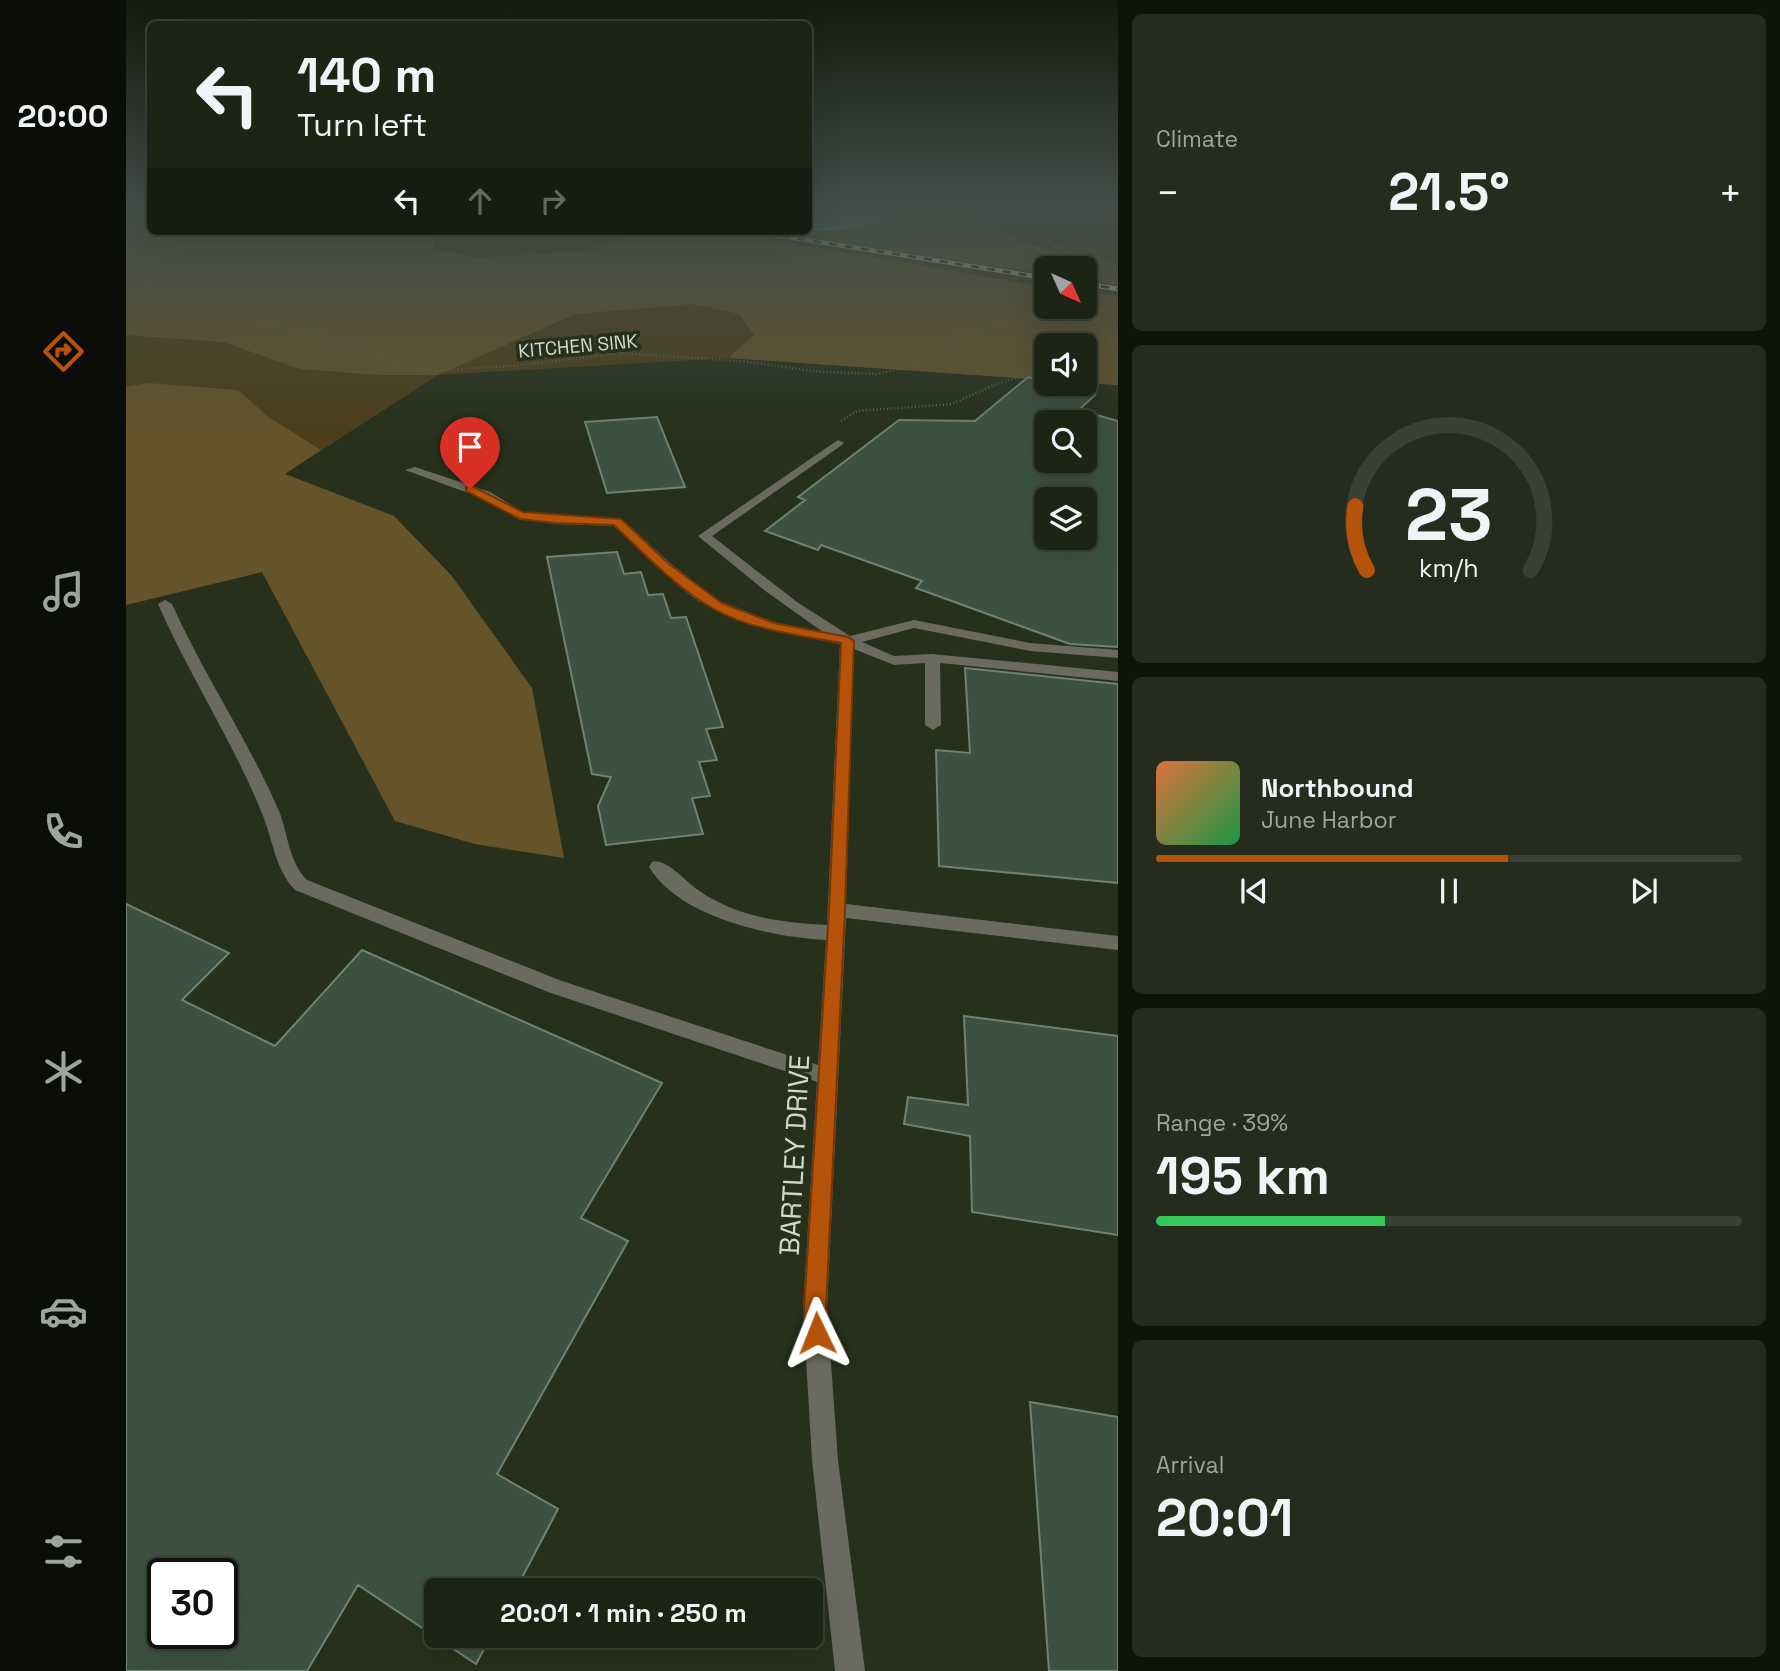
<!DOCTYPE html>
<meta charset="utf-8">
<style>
:root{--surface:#1c2414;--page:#252c1d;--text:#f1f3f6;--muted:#a0a4a0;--line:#3a4134;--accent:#b45309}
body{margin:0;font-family:"Space Grotesk",sans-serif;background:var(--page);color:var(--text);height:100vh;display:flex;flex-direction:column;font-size:26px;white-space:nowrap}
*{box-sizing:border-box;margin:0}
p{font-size:23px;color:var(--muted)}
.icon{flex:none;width:38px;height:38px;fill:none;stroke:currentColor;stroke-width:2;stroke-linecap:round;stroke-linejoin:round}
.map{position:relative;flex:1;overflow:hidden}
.side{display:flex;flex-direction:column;gap:14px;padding:14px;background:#0f140b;width:662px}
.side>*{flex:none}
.hud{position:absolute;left:21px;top:21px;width:665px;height:214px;border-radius:10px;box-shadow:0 7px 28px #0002,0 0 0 2px var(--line);background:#1c2414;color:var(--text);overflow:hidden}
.needle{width:46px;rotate:135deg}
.tools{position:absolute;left:908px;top:256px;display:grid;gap:14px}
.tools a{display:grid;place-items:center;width:63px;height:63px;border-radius:10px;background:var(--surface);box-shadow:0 7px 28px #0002,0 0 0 2px var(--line);font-size:35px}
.speed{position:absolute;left:21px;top:1558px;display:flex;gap:14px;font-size:35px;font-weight:700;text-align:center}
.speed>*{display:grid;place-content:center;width:91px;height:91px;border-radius:50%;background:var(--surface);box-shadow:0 7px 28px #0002,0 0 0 2px var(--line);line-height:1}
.speed .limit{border:4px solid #111;border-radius:10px;background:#fff;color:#111}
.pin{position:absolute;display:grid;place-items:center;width:60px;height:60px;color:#fff;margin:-72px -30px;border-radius:50% 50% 50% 0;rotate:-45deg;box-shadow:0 0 7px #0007}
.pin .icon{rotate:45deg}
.me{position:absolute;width:77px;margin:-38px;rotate:358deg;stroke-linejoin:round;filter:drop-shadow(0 0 5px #0008)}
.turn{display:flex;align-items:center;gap:24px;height:147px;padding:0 35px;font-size:32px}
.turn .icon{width:91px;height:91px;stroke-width:2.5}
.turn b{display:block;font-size:49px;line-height:60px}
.lanes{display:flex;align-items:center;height:66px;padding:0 35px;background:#0003;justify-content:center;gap:35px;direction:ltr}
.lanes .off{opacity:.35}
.big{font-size:52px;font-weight:700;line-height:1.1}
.side .widget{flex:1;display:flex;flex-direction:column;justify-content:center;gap:10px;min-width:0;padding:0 24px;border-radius:10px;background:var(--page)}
.side .dial{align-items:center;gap:0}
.dial svg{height:182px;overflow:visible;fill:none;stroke:var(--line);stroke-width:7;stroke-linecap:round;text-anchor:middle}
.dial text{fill:var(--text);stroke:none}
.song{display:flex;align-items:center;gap:21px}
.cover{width:84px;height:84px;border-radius:10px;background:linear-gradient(135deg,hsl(20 70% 55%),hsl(140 70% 35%))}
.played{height:7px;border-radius:4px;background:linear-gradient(90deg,var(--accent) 60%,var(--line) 60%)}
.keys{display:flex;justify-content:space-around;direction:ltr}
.heat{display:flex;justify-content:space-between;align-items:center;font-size:38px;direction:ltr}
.charge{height:10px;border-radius:5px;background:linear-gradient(90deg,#34c759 39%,var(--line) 0)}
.trip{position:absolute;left:298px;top:1578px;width:399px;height:70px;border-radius:10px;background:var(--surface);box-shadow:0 7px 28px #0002,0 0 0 2px var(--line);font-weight:700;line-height:70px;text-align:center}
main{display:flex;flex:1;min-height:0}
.menu{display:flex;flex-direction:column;width:126px;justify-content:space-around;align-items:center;background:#0b0e08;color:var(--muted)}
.menu .icon{width:49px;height:49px}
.menu .current{color:var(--accent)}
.menu b{font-size:32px;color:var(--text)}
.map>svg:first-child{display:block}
.green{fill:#4d3e19;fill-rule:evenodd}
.forest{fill:#65532a}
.water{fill:#447765;stroke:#6f9484;stroke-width:2}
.building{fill:#3c513f;stroke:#6d8470;stroke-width:2;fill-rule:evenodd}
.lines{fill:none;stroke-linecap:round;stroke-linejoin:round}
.path{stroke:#5c6551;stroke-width:2.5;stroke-dasharray:1 2.5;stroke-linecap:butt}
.minor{fill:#6a6a5e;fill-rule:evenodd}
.rail-casing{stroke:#acb2a3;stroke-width:4.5}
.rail{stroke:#26301a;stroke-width:2.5;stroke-dasharray:8;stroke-linecap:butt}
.path-bridge{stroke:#5c6551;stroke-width:2.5;stroke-dasharray:1 2.5;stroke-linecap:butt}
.route{fill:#b45309;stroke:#753606;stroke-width:2}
.labels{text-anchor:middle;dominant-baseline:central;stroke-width:7;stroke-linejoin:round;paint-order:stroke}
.far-street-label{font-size:19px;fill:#d2d8cb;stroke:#26301a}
.near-street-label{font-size:28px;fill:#d2d8cb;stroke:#26301a}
</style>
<main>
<nav class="menu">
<b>20:00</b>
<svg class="icon current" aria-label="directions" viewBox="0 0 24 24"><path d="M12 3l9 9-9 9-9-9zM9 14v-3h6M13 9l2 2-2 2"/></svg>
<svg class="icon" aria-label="music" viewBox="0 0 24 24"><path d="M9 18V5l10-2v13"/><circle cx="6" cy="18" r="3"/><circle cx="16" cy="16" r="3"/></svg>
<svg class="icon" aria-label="phone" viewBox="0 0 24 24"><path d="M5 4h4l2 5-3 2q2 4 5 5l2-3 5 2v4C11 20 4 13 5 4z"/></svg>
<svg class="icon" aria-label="climate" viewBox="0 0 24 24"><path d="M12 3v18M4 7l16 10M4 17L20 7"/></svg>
<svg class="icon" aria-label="car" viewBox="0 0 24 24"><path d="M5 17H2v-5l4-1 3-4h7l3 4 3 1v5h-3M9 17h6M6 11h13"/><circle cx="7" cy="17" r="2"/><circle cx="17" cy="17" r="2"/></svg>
<svg class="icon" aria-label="filters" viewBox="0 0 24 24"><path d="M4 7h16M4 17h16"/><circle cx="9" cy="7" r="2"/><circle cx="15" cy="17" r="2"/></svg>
</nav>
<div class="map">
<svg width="993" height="1671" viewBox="0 0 993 1671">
<rect width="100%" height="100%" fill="#26301a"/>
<!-- green -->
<path class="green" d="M 0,204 L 24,204 L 24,231 L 682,231 L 683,204 L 992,204 L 992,385 L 959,383 L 959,345 L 920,345 L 920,380 L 602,358 L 312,375 L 159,474 L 268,516 L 325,575 L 406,688 L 438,858 L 349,844 L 269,821 L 136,572 L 0,605 ZM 920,268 L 959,268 L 959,306 L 920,306 Z"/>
<!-- forest -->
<path class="forest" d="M 0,204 L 24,204 L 24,231 L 307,231 L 308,249 L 345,257 L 391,256 L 458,251 L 485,243 L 508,231 L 597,231 L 920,287 L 920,306 L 959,306 L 959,291 L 992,296 L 992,385 L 959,383 L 959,345 L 920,345 L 920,380 L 602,358 L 628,335 L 613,314 L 567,304 L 449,314 L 312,375 L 253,375 L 174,369 L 97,342 L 0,335 Z
M 791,204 L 821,204 L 898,243 L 920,247 L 925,252 L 992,264 L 992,285 L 959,280 L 959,268 L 920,268 L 920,274 L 635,231 L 715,230 L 776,212 Z
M 22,383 L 112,390 L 141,416 L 195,450 L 159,474 L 268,516 L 325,575 L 406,688 L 438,858 L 349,844 L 269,821 L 136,572 L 0,605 L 0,387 Z"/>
<!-- water -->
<path class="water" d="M 731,204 L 791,204 C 756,219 721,232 683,229 L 683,213 L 716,209 Z"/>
<!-- building -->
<path class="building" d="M 902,377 L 969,395 L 953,410 L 992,421 L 992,647 L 944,644 L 790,588 L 796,581 L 695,545 L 692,550 L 639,531 L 679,500 L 672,497 L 773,420 L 849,421 ZM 920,422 L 959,422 L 959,460 L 920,460 ZM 920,499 L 959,499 L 959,537 L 920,537 Z
M 531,417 L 559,487 L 481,493 L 459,422 Z
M 491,552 L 498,574 L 515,572 L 522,595 L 537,594 L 545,618 L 560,617 L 597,727 L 580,729 L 591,760 L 573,762 L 584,796 L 566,798 L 577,834 L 480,845 L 472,806 L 485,777 L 466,774 L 421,557 Z
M 839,668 L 992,684 L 992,883 L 813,866 L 810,750 L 844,753 Z
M 0,904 L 103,953 L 56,1000 L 149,1046 L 236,950 L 536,1083 L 455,1218 L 502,1241 L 371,1474 L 432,1509 L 389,1591 L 310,1591 L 310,1636 L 365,1636 L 350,1664 L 232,1585 L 181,1671 L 0,1671 ZM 37,1573 L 96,1573 L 96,1633 L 37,1633 Z
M 838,1016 L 992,1036 L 992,1235 L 846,1212 L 844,1136 L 778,1124 L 782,1097 L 842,1105 Z
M 904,1402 L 992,1417 L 992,1671 L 923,1671 Z"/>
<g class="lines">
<!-- path -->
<path class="path" d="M 862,204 C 875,211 882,225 895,233 C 922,250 962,248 993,252
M 933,245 L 930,246 L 932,250 L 993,262
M 0,272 L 48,302 L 194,335 L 230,346 L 272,364 L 310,371 L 394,365 L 495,353 L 615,361 L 695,372 L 752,374 L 791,364 L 830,334 L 850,329 L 938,319 L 954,322 L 993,342
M 959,352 L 990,342
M 715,421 L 731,411 L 826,404 L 868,385 L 920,367"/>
<!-- minor -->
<path class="minor" d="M 712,440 L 718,443 L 716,445 L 586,536 L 671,602 L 724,636 L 788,620 L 904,643 L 993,650 L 993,658 L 904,651 L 788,628 L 736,642 L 768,656 L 806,654 L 993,672 L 993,681 L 814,663 L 815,725 L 807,730 L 799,725 L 799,663 L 768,665 L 728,649 L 720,904 L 993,936 L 993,950 L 720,918 L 701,1308 L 712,1460 L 739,1671 L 709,1671 L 686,1460 L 677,1308 L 691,1082 L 422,992 L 169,890 C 148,868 147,838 135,811 C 106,740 63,675 32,604 L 39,600 L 46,604 C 78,675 122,740 153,811 C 162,834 163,862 181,880 L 436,981 L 692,1065 L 700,940 C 645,937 554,918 523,867 L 526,862 C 542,858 561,884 575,892 C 612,917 657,923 701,925 L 714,644 C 669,635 624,628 583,607 C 554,592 513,549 488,526 L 429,524 L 390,518 L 356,498 L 279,470 L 289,467 L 364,492 L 397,512 L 496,519 L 544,563 L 591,600 L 648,622 L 697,632 L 638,590 L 572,536 Z"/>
<!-- rail casing -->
<g class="rail-casing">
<path id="rail" d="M 624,231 L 920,278
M 959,284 L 993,289"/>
</g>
<!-- rail -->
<use href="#rail" class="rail"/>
<!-- path-bridge -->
<path class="path-bridge" d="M 935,246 L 928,247 L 941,253 L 993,262"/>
</g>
<!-- sky -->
<linearGradient id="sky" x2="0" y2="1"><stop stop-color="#151a0e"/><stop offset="0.47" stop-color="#414e49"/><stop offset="1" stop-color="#414e49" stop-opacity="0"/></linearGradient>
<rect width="993" height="438" fill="url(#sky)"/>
<!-- route -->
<path class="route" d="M 340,487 L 348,487 L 397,512 L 495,519 L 543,564 L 596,603 L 648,623 L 722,637 L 728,641 L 719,910 L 700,1308 L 702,1333 L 699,1341 L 691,1345 L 683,1341 L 679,1333 L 678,1308 L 703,910 L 715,643 C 672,635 624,630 586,608 C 550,587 518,554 488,525 L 429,523 L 394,519 L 340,491 Z"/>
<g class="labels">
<!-- far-street labels -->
<g class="far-street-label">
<text transform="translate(452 346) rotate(-5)">KITCHEN SINK</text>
</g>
<!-- near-street labels -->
<g class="near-street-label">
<text transform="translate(668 1155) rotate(-87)">BARTLEY DRIVE</text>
</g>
</g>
</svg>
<div class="tools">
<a><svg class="needle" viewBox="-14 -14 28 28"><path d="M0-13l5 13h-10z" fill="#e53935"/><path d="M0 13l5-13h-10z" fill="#a0a4a0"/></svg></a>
<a><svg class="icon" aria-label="sound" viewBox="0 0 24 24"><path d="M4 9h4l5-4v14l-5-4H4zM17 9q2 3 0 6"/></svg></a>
<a><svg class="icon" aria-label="search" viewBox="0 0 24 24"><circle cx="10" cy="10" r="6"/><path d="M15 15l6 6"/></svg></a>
<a><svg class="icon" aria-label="layers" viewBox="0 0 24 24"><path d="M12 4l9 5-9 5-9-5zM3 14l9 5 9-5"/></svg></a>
</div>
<div class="speed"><div class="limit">30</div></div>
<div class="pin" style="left:344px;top:489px;background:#d93025"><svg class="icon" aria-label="arrive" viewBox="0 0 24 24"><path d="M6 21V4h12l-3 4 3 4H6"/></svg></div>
<svg class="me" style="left:691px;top:1333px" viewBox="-20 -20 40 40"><path d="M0-17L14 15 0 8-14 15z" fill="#b45309" stroke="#fff" stroke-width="4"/></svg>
<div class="trip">20:01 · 1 min · 250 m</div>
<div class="hud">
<div class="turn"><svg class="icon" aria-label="left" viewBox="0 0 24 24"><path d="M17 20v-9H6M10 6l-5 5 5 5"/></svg><div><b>140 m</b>Turn left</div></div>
<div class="lanes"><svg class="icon" aria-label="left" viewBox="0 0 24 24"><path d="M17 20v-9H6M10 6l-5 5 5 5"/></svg><svg class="icon off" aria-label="ahead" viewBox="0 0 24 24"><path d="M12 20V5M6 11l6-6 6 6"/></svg><svg class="icon off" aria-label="right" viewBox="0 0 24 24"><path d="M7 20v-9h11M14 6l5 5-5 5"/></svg></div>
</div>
</div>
<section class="side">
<div class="widget"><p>Climate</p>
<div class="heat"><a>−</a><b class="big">21.5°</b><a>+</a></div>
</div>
<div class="widget dial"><svg viewBox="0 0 100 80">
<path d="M14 69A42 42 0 1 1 86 69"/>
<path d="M14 69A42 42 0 0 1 9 41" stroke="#b45309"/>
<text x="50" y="56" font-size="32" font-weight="700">23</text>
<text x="50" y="72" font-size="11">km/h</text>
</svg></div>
<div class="widget">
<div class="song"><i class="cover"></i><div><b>Northbound</b><p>June Harbor</p></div></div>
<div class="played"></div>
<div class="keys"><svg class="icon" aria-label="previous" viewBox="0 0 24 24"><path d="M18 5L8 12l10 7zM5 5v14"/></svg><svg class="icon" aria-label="pause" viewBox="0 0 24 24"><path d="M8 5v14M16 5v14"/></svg><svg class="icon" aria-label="next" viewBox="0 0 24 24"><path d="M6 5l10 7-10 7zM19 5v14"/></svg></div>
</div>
<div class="widget"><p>Range · 39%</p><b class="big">195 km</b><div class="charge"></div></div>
<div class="widget"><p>Arrival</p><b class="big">20:01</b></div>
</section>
</main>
